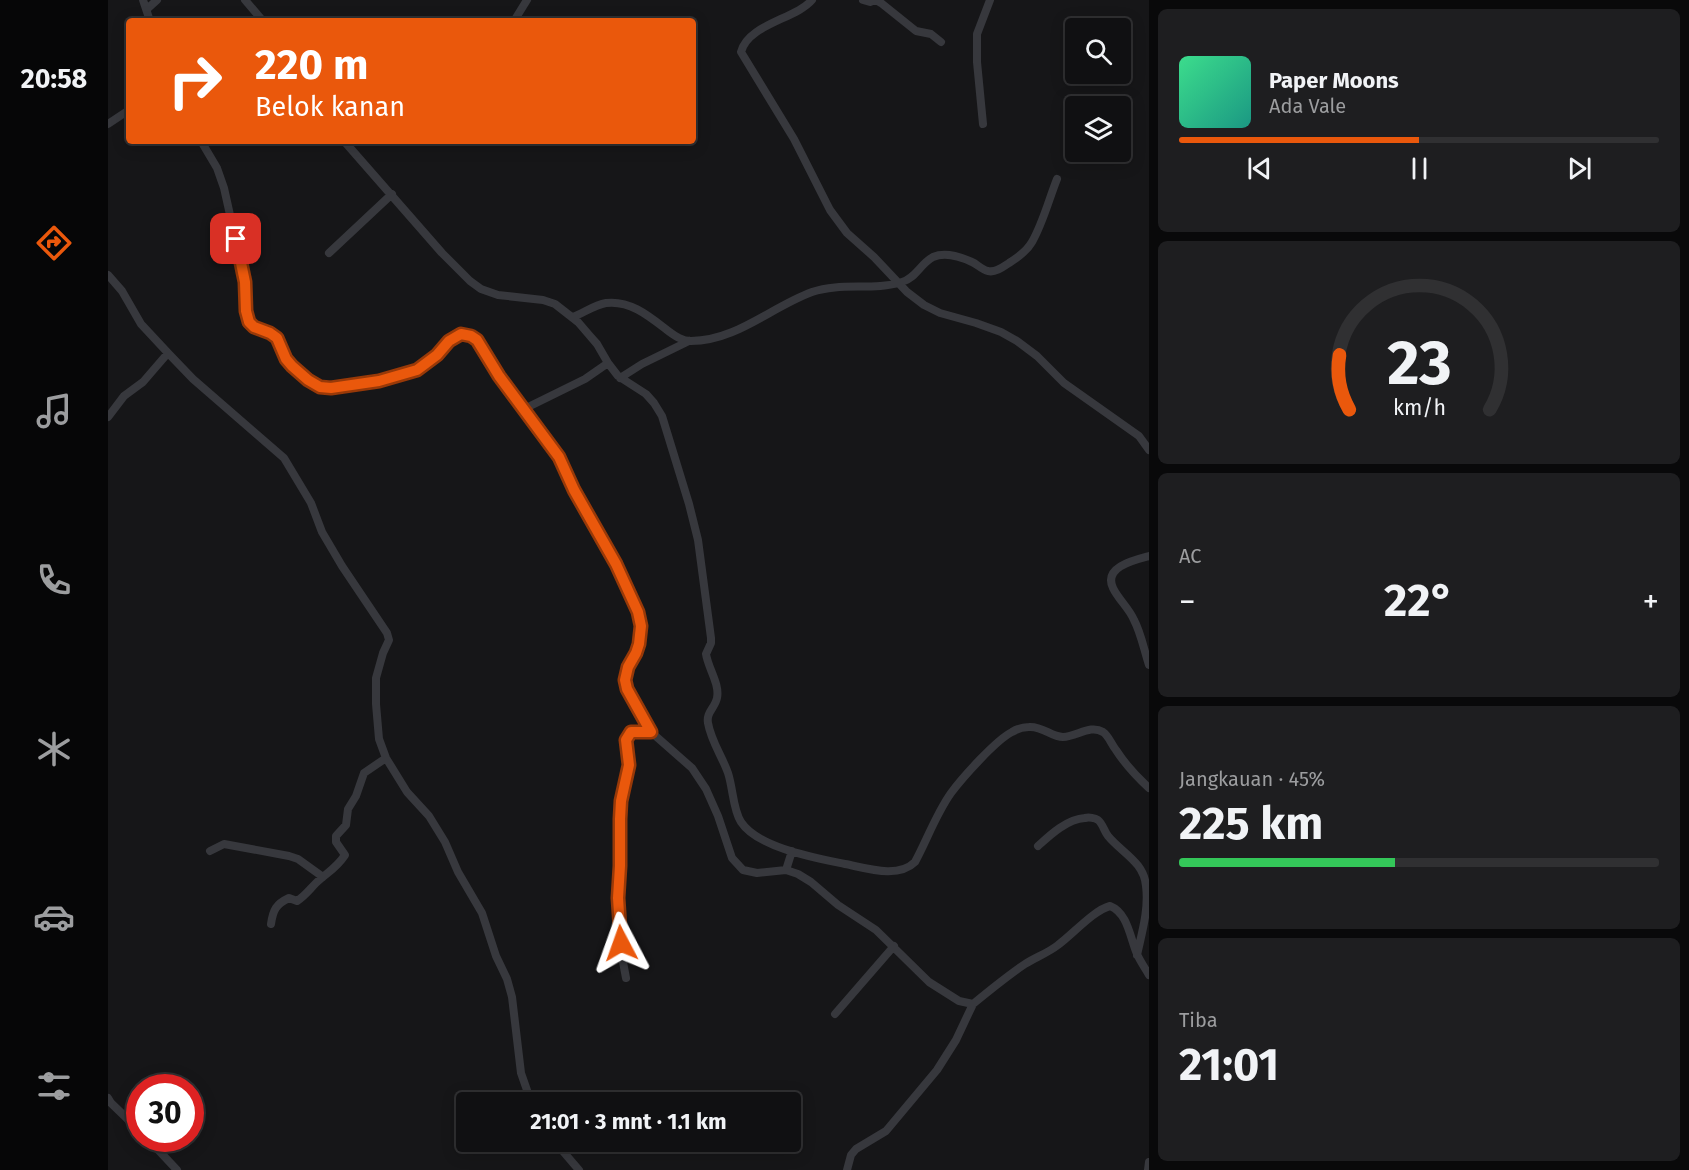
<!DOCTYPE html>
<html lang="id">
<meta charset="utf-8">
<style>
:root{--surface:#101012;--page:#1e1e20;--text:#f1f3f6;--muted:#9c9d9f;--line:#303032;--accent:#ea580c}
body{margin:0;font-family:"Fira Sans",sans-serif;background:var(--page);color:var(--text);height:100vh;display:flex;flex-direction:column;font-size:22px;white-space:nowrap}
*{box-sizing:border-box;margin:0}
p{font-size:20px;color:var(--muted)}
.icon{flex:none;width:33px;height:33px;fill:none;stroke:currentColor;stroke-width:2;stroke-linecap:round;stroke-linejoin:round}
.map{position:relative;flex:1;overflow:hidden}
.side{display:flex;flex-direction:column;gap:9px;padding:9px;background:#09090a;width:540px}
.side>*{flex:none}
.guide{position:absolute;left:18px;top:18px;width:570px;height:126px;border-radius:6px;box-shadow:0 3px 15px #0003,0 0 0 2px var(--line);background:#ea580c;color:#fff;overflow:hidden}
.controls{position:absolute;left:957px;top:18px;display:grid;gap:12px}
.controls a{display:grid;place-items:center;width:66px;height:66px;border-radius:6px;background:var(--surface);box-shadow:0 3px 15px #0003,0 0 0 2px var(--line);font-size:30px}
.speed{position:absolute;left:18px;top:1074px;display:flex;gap:12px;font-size:30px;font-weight:700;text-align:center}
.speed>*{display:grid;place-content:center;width:78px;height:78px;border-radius:50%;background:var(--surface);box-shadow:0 3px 15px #0003,0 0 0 2px var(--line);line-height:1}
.speed .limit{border:9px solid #d22;background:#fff;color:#111}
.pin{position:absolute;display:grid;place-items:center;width:51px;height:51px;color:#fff;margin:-26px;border-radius:12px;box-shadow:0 3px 9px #0006}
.me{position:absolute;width:66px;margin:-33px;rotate:356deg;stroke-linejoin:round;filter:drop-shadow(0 0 4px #0008)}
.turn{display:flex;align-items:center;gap:21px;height:126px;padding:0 30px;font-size:27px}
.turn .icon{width:78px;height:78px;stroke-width:2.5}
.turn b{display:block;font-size:42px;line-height:51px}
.big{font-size:45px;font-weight:700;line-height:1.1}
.side .tile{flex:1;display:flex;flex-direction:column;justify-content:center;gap:9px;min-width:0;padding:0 21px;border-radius:9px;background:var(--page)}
.side .dial{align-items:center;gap:0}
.dial svg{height:156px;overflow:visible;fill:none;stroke:var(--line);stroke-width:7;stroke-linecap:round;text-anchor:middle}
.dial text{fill:var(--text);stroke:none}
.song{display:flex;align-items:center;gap:18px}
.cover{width:72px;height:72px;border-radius:9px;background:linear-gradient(135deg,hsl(150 70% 55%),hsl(170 70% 35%))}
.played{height:6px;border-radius:3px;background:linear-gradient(90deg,var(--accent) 50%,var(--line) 50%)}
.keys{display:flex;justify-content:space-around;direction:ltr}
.heat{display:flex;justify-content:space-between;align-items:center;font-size:33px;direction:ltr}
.charge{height:9px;border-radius:4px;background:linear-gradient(90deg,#34c759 45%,var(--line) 0)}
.trip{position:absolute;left:348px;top:1092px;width:345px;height:60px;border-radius:6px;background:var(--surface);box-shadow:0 3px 15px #0003,0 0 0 2px var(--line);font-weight:700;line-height:60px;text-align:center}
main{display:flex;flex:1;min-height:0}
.dock{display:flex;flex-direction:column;width:108px;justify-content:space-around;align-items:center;background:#060607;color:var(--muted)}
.dock .icon{width:42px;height:42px}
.dock .selected{color:var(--accent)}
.dock b{font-size:27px;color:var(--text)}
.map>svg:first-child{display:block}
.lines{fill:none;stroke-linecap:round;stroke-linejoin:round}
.minor{stroke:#37383d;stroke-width:8}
.route-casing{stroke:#983908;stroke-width:15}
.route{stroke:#ea580c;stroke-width:10}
</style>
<main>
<nav class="dock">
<b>20:58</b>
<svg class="icon selected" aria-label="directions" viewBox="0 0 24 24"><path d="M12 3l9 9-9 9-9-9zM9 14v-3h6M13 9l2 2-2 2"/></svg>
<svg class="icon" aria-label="music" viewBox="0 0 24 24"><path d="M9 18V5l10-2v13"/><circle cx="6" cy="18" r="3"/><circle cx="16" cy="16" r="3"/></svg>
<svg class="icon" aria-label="phone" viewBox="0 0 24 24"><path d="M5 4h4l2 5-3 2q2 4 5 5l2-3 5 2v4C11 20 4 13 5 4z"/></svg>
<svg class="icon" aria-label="climate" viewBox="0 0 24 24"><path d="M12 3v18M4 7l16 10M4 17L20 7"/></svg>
<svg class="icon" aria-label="car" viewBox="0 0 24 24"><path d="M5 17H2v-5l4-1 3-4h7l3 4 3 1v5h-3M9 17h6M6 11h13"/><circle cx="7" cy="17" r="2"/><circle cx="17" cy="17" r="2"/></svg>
<svg class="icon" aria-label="filters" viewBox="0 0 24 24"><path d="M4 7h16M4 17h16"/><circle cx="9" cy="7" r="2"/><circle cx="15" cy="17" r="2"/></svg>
</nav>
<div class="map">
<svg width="1041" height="1170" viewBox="0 0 1041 1170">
<rect width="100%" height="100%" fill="#161618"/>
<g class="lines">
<!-- minor -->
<path class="minor" d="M 35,0 L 42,21
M 137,0 L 155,21
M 704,0 C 688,19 640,24 633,52 L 686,139 L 722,210 L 739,233 L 766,257 L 799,292 L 816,305 L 832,313 L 868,323 L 893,332 L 909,341 L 929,356 L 956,383 L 1031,436 L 1041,450
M 755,0 L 762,2 L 767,0
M 768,0 L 773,3 L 808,31 L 823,34 L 833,42
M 39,9 L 49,0
M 406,21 L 419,0
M 0,124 L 21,110
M 875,124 L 869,62 L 869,34 L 882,0
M 93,141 L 109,168 L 116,188 L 137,282 L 138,311 L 141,322 L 146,327 L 162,333 L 169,338 L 184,366 L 200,380 L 212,387 L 223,388 L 271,381 L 309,370 L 329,355 L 341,341 L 353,334 L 363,336 L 375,349 L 391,376 L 451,457 L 466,490 L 508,563 L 530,612 L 533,626 L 532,636 L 528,653 L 520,667 L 517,680 L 519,689 L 543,732 L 584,768 L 598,789 L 610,816 L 624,858 L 635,870 L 649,873 L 678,870 L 690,874 L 703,882 L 730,905 L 768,930 L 821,982 L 851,1001 L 865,1004 C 882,990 899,976 917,964 C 928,957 940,953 950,945 C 964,935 986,910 1002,906 C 1020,913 1022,938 1029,954 C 1032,961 1037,968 1041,975
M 236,141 L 334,253 L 362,281 L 373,289 L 390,295 L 435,300 L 447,304 L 470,322 L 482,336 L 489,344 L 500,363 L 510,376 L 538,394 L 546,403 L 554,416 L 581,504 L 590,540 L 603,638 L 603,643 L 598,654 C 600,668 612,684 609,698 C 607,708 598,712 600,723 C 603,741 614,756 620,773 C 625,788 625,810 633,822 C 650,848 708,858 737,864 C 758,868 790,879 807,862 C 819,840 828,814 843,793 C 854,778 888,740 904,732 C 909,729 916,727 921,727 C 935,726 943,737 955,737 C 969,737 982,724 995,732 C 1001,736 1003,744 1008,750 C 1017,764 1029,777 1041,788
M 221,253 L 284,194
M 0,275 L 14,291 L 33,324 L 60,353 L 85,379 L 176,458 L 203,503 L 214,532 L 234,566 L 279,633 L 281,640 L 275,653 L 268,678 L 268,704 L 271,739 L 278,758 L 299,792 L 321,816 L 337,842 L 350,872 L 374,913 L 388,956 L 399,979 L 404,997 L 413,1073 L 420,1093 L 426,1102
M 465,317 C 476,313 486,305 498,303 C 522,300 541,316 559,330 C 566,335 573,341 583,341 C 628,341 663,307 704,292 C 733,282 765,291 794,282 C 808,278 812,264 825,257 C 837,252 853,257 864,262 C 869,264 874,270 880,271 C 887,273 895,267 901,263 C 909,258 919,251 924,242 C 935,223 941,199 949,179
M 512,378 L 534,364 L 581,341
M 416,409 L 477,379 L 500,363
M 0,417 L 16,396 L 35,382 L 60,353
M 1041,556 C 1026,560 995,567 1005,588 C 1010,599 1021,608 1026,620 C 1033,633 1036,650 1041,665
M 930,846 C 942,835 959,819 977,818 C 981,817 987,818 990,820 C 995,824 996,831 1000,836 C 1014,853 1036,862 1038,886 C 1041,909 1034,932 1029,955
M 102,851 L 116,844 L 181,856 L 190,859 L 215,877
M 678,870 L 684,851
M 163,924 C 165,910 168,904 181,898 L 189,901 C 197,896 202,889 208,883 C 218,873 228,869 237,855 L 228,842 L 228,836 L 238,825 L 240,809 L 248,796 L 256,773 L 278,758
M 518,978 L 515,962 L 511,925 L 510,898 L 512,866 L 512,819 L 513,801 L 521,765 L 518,740 L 523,732 L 543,732
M 727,1014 L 786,946
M 0,1098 L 3,1103 L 32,1131
M 39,1138 L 69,1170
M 447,1142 L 471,1170
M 739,1170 L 743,1155 L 748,1149 L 778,1131 L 829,1070 L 848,1040 L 865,1004
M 1040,1170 L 1041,1162"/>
</g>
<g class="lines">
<!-- route casing -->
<g class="route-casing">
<path id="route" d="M 128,239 L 137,282 L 138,311 L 141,322 L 146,327 L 162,333 L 169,338 L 178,359 L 184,366 L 200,380 L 212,387 L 223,388 L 271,381 L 309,370 L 329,355 L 341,341 L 353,334 L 363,336 L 369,340 L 391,376 L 451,457 L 466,490 L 508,564 L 530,612 L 533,626 L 531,644 L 528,653 L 520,667 L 517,680 L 519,689 L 543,732 L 523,732 L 518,740 L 521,765 L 513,801 L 512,819 L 512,866 L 510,898 L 513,943"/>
</g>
<!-- route -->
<use href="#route" class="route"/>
</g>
</svg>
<div class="controls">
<a><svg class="icon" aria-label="search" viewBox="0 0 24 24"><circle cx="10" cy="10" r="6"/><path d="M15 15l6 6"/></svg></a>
<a><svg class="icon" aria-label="layers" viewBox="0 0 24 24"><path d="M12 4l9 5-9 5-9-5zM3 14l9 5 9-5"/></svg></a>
</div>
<div class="speed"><div class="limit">30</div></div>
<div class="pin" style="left:128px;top:239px;background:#d93025"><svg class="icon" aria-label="arrive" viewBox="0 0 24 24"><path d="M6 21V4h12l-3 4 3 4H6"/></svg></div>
<svg class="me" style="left:513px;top:943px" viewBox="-20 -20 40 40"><path d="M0-17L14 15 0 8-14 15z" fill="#ea580c" stroke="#fff" stroke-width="4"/></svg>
<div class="trip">21:01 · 3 mnt · 1.1 km</div>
<div class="guide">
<div class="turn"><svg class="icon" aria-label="right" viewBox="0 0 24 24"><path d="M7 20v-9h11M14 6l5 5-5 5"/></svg><div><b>220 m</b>Belok kanan</div></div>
</div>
</div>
<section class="side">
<div class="tile">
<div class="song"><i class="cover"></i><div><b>Paper Moons</b><p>Ada Vale</p></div></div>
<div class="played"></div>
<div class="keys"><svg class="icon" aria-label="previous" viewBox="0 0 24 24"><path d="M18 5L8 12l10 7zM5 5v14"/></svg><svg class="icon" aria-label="pause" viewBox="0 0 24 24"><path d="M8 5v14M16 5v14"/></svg><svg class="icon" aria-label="next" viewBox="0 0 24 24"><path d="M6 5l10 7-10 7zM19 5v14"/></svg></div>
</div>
<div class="tile dial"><svg viewBox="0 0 100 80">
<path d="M14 69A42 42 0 1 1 86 69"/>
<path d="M14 69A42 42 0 0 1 9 41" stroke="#ea580c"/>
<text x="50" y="56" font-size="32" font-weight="700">23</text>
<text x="50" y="72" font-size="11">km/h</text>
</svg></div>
<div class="tile"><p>AC</p>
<div class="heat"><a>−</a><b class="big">22°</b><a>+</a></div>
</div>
<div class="tile"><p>Jangkauan · 45%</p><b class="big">225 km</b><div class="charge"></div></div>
<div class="tile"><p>Tiba</p><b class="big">21:01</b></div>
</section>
</main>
